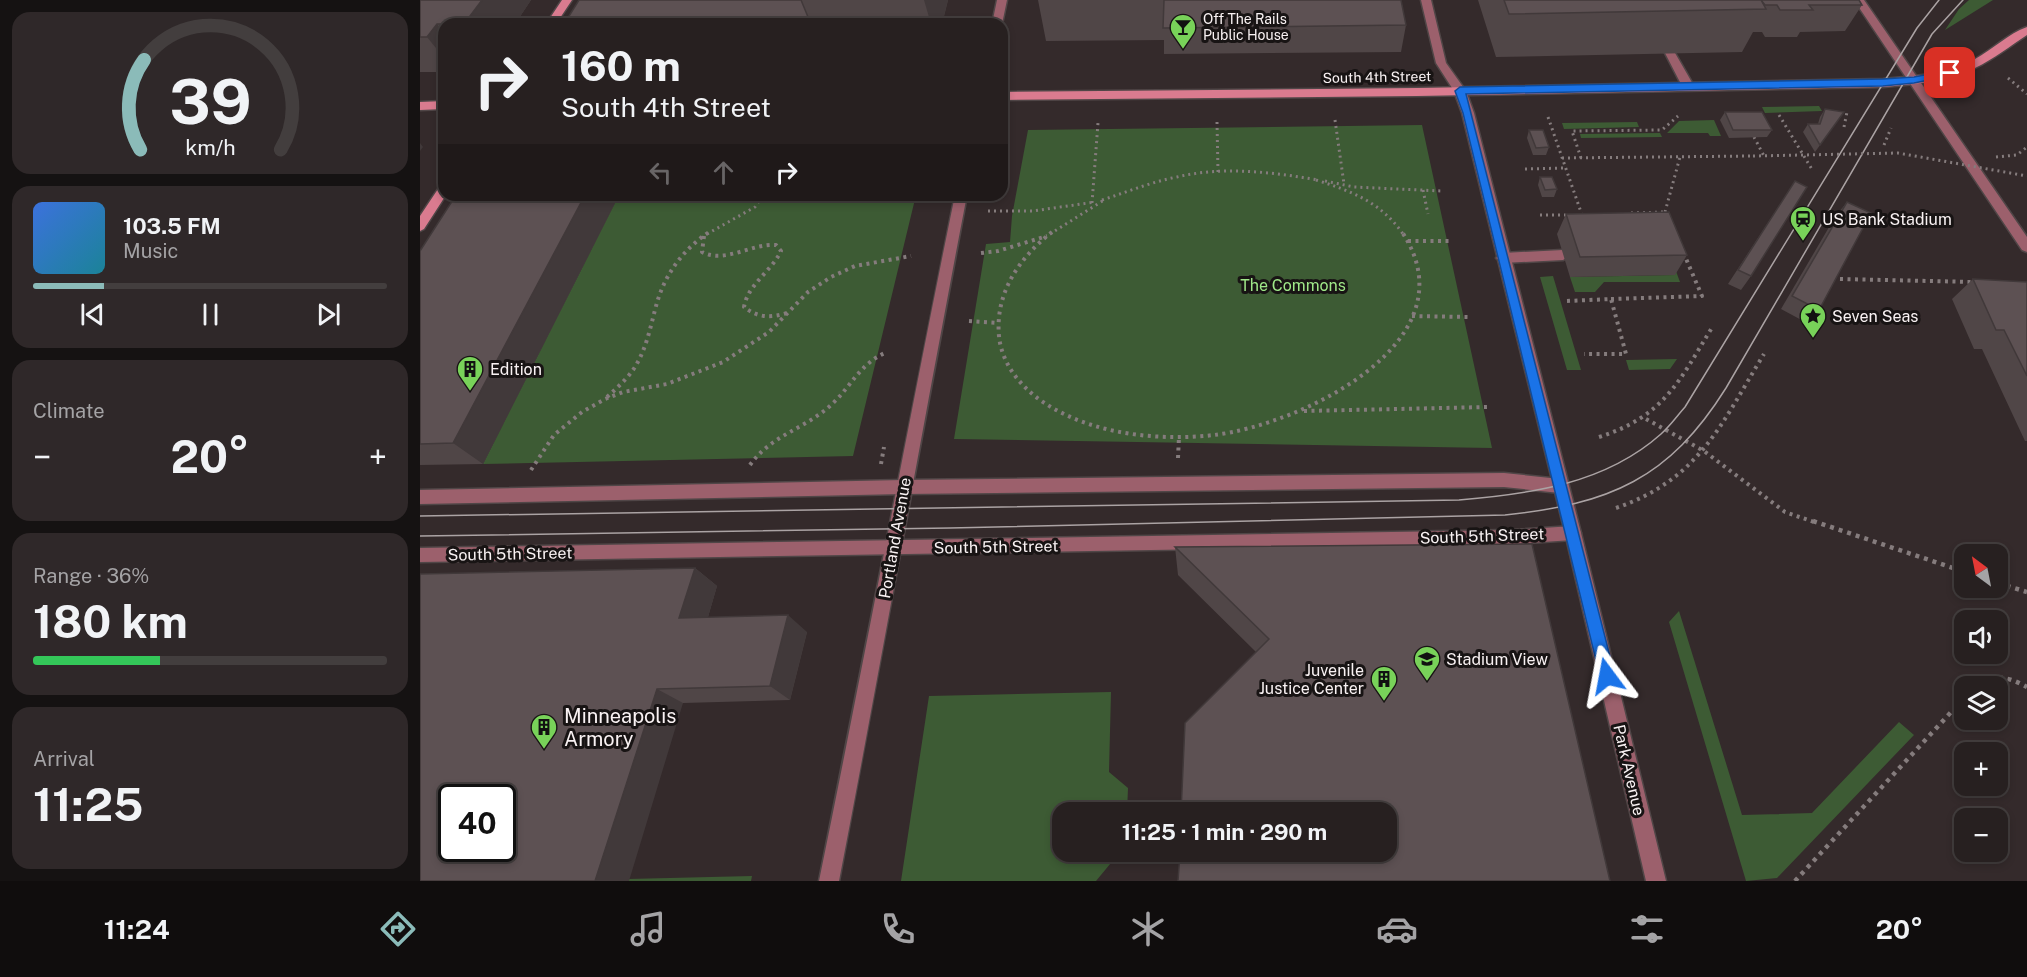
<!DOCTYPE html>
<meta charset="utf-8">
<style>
:root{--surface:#272020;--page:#2f2829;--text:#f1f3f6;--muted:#a4a3a5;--line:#433e3e;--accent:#8bbbb9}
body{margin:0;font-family:"Public Sans",sans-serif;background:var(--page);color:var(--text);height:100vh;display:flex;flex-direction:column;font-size:22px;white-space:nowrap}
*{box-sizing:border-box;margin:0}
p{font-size:20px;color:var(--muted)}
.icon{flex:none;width:33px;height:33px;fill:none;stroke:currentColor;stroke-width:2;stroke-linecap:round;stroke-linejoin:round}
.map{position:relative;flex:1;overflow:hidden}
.panel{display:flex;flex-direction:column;gap:12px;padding:12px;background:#151212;width:420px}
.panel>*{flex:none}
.top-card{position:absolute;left:18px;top:18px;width:570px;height:183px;border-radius:18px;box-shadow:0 3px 9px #0003,0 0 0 2px var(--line);background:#272020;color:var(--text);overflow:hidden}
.needle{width:39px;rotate:328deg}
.controls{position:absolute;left:1534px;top:544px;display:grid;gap:12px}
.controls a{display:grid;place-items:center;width:54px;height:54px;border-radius:12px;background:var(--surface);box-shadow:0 3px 9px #0003,0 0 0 2px var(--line);font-size:30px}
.speed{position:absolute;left:18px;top:784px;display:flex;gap:12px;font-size:30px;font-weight:700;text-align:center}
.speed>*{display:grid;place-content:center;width:78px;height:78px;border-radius:50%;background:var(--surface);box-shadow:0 3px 9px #0003,0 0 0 2px var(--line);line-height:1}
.speed .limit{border:3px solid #111;border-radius:9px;background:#fff;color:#111}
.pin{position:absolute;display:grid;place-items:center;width:51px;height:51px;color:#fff;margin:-26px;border-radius:12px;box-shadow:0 3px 9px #0006}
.me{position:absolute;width:66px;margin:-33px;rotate:347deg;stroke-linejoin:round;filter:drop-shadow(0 0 4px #0008)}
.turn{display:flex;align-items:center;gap:21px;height:126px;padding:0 24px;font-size:27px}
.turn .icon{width:78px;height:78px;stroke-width:2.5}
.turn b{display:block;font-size:42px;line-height:51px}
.lanes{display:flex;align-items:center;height:57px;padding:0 24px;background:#0003;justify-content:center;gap:30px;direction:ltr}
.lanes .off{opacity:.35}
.big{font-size:45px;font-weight:700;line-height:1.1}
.panel .tile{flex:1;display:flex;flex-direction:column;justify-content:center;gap:9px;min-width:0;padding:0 21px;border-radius:18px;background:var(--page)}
.panel .dial{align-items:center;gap:0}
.dial svg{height:156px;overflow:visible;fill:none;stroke:var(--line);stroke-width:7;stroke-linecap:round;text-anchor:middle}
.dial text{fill:var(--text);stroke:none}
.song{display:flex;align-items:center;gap:18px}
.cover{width:72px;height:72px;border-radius:9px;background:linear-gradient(135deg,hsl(220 70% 55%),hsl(190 70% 35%))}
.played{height:6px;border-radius:3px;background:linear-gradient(90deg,var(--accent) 20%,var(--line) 20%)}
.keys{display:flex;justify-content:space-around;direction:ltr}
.heat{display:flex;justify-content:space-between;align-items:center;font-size:33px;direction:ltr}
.charge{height:9px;border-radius:4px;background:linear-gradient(90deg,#34c759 36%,var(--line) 0)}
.trip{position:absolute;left:632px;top:802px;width:345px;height:60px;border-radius:18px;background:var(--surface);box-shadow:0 3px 9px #0003,0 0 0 2px var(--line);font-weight:700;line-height:60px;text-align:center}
.tab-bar{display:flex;height:96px;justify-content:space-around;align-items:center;background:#100d0d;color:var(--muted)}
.tab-bar .icon{width:42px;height:42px}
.tab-bar .active{color:var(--accent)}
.tab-bar b{font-size:27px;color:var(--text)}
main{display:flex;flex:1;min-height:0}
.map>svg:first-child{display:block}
.green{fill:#3d5b34}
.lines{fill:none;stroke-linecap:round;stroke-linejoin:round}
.service-casing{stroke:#504647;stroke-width:3}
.minor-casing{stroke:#504647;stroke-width:3}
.tertiary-casing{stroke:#504647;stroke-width:3}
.secondary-casing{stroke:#504647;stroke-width:3}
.path-far2{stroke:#857c7d;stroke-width:3;stroke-dasharray:2 4;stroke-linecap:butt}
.path-far1{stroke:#857c7d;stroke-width:4;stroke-dasharray:3 4.5;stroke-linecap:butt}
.path{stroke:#857c7d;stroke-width:4.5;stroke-dasharray:4 5;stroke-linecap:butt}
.service{fill:#9c606c;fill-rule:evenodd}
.minor{fill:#9c606c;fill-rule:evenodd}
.tertiary{fill:#9c606c;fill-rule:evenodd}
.secondary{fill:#da7b8f;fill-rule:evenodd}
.tram{stroke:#aba3a4;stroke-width:1.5}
.path-bridge{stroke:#857c7d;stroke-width:3;stroke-dasharray:2 4;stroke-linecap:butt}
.wall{fill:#504647}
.shaded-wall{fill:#41393a}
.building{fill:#5d5153;stroke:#41393a;stroke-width:1.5;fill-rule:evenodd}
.route{fill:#1a73e8;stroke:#114b97;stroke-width:1.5}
.labels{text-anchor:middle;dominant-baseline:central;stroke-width:6;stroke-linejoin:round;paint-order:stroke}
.far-poi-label{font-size:14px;fill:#f9f2f3;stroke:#181414;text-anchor:start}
.far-street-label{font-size:14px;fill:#f9f2f3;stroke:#181414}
.poi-label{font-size:16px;fill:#f9f2f3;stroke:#181414;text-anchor:start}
.park-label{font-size:16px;fill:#9fe788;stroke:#181414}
.street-label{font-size:16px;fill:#f9f2f3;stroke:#181414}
.near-poi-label{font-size:20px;fill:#f9f2f3;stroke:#181414;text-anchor:start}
</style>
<main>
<section class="panel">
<div class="tile dial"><svg viewBox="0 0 100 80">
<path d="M14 69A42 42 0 1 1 86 69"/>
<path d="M14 69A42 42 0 0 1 16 23" stroke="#8bbbb9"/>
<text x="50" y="56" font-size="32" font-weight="700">39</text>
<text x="50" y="72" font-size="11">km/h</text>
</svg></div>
<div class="tile">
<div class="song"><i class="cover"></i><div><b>103.5 FM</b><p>Music</p></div></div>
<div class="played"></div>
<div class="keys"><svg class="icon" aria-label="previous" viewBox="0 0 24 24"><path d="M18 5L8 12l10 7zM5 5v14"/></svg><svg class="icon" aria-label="pause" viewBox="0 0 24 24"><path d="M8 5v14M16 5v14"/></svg><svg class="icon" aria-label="next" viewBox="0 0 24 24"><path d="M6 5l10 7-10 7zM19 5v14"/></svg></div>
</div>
<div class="tile"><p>Climate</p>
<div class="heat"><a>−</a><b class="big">20°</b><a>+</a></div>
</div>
<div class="tile"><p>Range · 36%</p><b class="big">180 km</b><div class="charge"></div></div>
<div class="tile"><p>Arrival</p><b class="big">11:25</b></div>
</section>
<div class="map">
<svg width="1607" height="881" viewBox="0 0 1607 881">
<rect width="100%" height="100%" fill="#342a2b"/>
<!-- green -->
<path class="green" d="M 1549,0 L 1573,0 L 1525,30 L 1539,9 Z
M 1399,106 L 1402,111 L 1345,113 L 1342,107 Z
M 1294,120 L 1301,136 L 1290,136 L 1288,133 L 1247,133 L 1259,121 Z
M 1217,122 L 1219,127 L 1144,129 L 1142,123 Z
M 1002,125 L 1072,448 L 534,439 L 566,244 L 590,242 L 592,216 L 608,130 Z
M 1240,133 L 1242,137 L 1161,138 L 1160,134 Z
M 199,195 L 496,195 L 433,456 L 63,464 Z
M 1240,228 L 1260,282 L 1184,282 L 1175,292 L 1155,292 L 1150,277 L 1254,275 Z
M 1133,276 L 1161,370 L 1147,370 L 1120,277 Z
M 1257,359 L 1250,369 L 1209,370 L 1206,360 Z
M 1259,611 L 1322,815 L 1392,813 L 1479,722 L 1494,735 L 1357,878 L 1326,881 L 1249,622 Z
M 691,692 L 689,772 L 708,788 L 707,813 L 642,813 L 642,852 L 700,852 L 676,881 L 481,881 L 509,696 Z
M 332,876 L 331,881 L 208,881 L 208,879 Z"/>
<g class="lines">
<!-- service casing -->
<g class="service-casing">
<path id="service" d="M 1250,50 L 1255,53 L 1274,86 L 1272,89 L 1268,90 L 1262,86 L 1245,53 Z
M 1143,250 L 1150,255 L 1143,260 L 1083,263 L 1076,258 L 1083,253 Z"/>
</g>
<!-- minor casing -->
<g class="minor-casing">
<path id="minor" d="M 1084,473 L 1140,479 L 1145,481 L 1148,486 L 1145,491 L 1140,493 L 1084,487 L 483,494 L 0,504 L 0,490 L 483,480 Z
M 1153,526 L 1159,528 L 1161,533 L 1159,538 L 1153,540 L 1094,544 L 0,562 L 0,548 L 1094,530 Z"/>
</g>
<!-- tertiary casing -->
<g class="tertiary-casing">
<path id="tertiary" d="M 577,0 L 587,0 L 582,24 L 572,24 Z
M 1001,0 L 1011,0 L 1026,63 L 1046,91 L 1054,113 L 1161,533 L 1246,881 L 1226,881 L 1145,533 L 1042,113 L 1034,91 L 1016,63 Z
M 1434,0 L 1444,0 L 1607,237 L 1607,252 L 1602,250 Z
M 535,195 L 547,195 C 503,423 463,653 419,881 L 399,881 C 446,653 488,423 535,195 Z"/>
</g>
<!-- secondary casing -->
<g class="secondary-casing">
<path id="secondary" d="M 142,0 L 152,0 L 136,24 L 126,24 Z
M 1607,27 L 1607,35 C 1590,46 1574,59 1555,68 C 1527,82 1494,84 1463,87 L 997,96 L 582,100 L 582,92 L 997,88 L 1463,79 C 1495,76 1527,75 1555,59 C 1572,50 1589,33 1607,27 Z
M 24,101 L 24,109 L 0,110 L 0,102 Z
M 24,185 L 24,195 L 26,195 L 4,229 L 0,231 L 0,216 L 20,186 Z"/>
</g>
<!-- path-far2 -->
<path class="path-far2" d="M 1588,78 L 1607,94
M 1359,115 L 1393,171
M 1128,117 L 1162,215 L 1158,215
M 915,120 L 924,184
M 797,122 L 798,172
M 1424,127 L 1427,112
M 1334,137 L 1344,156
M 1464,145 L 1471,128
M 1576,157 L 1597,155 L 1607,147
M 1142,158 L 1333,156
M 1161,158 L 1152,131 L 1242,130 L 1258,116
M 1105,169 L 1146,168
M 896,180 C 931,191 961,202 983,234
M 905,181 L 934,187 L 1022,191
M 1003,190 L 1008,214
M 267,195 L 270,197 L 291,195
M 682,200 C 707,192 731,182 757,177 C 803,166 851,172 898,180
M 672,203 L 678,123
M 568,211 L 613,211 L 675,202
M 1245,212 L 1260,157
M 1211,213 L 1245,212 L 1247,215
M 1120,215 L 1148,215
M 287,234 L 335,207 L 339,201 L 339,195
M 630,234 L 684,200"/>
<!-- path-far1 -->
<path class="path-far1" d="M 632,232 C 599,258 575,293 579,336 C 582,367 605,392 631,407 C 678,435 741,441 794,435 C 880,425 1055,342 982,232
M 284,236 L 282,252 C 305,264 332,243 356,245 L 361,251 C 351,272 328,284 324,307 C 338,318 350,318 367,313
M 988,241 L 1033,241
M 561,253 L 578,251 L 627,236
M 1420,279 L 1553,282
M 1191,299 L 1282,296 L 1264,254
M 1147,301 L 1191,299 L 1206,354 L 1164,354
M 992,316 L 1050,317
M 549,321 L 578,323
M 187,397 C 197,388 208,378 215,367 C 226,349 230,329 235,310 C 243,277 261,251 289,232
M 884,411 L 1069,407
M 1226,419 L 1284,451 L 1365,512 L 1397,523
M 1179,437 C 1245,416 1259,381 1293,326
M 758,458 L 759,437
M 461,464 L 464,447
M 330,465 C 351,435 385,429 411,405 C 431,387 440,363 467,352
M 111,470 L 134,435 L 162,412 L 185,399 L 203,392 L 247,384 L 303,362 L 349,332 L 388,292 L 411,277 L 435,266 L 491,256
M 1196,508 C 1280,479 1301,424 1344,354"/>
<!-- path -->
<path class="path" d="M 1393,521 L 1545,572
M 1578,583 L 1607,592
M 1554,687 C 1571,672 1589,677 1607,687
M 1375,881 L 1545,697"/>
<!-- service -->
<use href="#service" class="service"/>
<!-- minor -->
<use href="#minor" class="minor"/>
<!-- tertiary -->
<use href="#tertiary" class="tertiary"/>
<!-- secondary -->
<use href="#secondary" class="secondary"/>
<!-- tram -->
<path class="tram" d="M 0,516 L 1039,500 C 1110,494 1185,484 1241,434 C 1250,426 1257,416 1265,407 L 1497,28 L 1519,0
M 0,536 L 530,528 L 1085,515 C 1190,504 1249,479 1306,388 L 1512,34 L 1543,0"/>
<!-- path-bridge -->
<path class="path-bridge" d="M 1333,156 L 1478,153 L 1607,176"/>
</g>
<!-- wall -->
<path class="wall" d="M 0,0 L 111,0 L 95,24 L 24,24 L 24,72 L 0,72 Z
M 159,0 L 528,0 L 522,24 L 144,24 Z
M 618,0 L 981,0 L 986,25 L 981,52 L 744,54 L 744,40 L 626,41 Z
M 1058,0 L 1439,0 L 1442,5 L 1425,31 L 1380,32 L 1377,37 L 1345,37 L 1342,32 L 1333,32 L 1322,52 L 1076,57 Z
M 1405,109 L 1424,112 L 1395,152 L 1383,132 L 1388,124 L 1398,124 L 1400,117 Z
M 1305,112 L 1352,130 L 1347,137 L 1309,138 L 1300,120 Z
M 1109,130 L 1129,147 L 1126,155 L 1113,155 L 1107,138 Z
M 1120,177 L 1137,189 L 1134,197 L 1122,197 L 1118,185 Z
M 1375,181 L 1331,276 L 1321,290 L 1308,284 Z
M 36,195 L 199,195 L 63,464 L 0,465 L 0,251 Z
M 1427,202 L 1399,310 L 1387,323 L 1361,309 L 1415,217 Z
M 1146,214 L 1267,255 L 1255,275 L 1150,277 L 1137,234 Z
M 1553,279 L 1607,282 L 1607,441 L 1605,441 L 1562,349 L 1554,349 L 1532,299 Z
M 755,547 L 1190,881 L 836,652 L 758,575 Z
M 275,568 L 297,586 L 288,617 L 387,632 L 370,700 L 263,703 L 0,881 Z"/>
<!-- shaded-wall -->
<path class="shaded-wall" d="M 62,0 L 111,0 L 95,24 L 44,24 Z
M 504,0 L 528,0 L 522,24 L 511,24 Z
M 388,17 L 392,24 L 385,24 Z
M 17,24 L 24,33 L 24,58 L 7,37 Z
M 0,143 L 3,147 L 0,151 Z
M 165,195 L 199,195 L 63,464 L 33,443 Z
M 275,568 L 297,586 L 283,634 L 259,618 Z
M 368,615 L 387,632 L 370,700 L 350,686 Z
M 237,689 L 263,703 L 209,881 L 175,881 Z"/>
<!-- building -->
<path class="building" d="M 0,0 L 62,0 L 44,24 L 17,24 L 7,37 L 0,37 Z
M 159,0 L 381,0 L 388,17 L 385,24 L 144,24 Z
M 744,0 L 981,0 L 986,25 L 743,28 Z
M 1084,0 L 1341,0 L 1346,9 L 1089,14 Z
M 1341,0 L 1439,0 L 1442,5 L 1389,5 L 1393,10 L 1360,10 L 1357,5 L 1345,5 Z
M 1405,109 L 1424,112 L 1400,145 L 1388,124 L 1400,124 Z
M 1305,112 L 1342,112 L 1352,130 L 1313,130 Z
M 1109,130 L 1123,130 L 1129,147 L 1116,148 Z
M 1120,177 L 1132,177 L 1137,189 L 1125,190 Z
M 1375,181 L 1387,187 L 1331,276 L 1318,270 Z
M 36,195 L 165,195 L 33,443 L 0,444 L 0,251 Z
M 1427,202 L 1451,213 L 1399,310 L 1372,296 Z
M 1249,212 L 1267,255 L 1160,257 L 1146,214 Z
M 1553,279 L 1607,282 L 1607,376 L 1584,330 L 1576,330 Z
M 1112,544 L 1190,881 L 758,881 L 760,852 L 966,852 L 966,813 L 761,813 L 765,723 L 849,639 L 755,547 Z
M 275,568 L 259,618 L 368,615 L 350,686 L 237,689 L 175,881 L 0,881 L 0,574 ZM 32,798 L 82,798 L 82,849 L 32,849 Z"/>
<!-- route -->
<path class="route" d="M 1530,70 L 1535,73 L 1534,75 L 1494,83 L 1463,86 L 1046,94 L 1195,676 L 1192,681 L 1187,684 L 1181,681 L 1043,113 L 1035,91 L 1040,87 L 1463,79 L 1494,77 Z"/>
<!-- icons -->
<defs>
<g id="bar-pin" transform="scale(1.35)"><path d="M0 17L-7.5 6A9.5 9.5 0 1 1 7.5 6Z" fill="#78d259" stroke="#181414"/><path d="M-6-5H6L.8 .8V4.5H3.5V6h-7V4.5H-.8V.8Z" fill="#111"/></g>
<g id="station-pin" transform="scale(1.35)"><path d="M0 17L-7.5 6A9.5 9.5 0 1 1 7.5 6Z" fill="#78d259" stroke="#181414"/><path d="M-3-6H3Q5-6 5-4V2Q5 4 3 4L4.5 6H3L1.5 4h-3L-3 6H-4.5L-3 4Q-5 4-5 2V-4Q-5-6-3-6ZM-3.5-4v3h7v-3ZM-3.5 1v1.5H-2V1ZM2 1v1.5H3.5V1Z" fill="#111"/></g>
<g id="sight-pin" transform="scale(1.35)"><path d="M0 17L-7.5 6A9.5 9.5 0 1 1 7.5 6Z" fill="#78d259" stroke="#181414"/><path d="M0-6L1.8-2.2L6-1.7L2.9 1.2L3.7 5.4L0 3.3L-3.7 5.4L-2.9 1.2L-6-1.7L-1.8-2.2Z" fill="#111"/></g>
<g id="building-pin" transform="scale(1.35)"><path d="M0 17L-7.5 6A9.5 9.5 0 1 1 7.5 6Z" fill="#78d259" stroke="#181414"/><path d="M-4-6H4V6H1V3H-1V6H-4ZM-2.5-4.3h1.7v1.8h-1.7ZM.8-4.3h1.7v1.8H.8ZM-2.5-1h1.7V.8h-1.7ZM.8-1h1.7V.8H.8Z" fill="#111"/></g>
<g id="school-pin" transform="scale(1.35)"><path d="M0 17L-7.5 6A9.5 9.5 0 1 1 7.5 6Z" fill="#78d259" stroke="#181414"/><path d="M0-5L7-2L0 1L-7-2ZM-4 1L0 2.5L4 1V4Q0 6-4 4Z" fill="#111"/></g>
</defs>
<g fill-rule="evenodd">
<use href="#bar-pin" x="763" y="27"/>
<use href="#station-pin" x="1383" y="219"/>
<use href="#sight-pin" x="1393" y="316"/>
<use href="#building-pin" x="50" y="369"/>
<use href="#school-pin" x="1007" y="659"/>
<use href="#building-pin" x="964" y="679"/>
<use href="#building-pin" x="124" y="727"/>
</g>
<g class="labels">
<!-- far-poi labels -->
<g class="far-poi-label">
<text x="783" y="19">Off The Rails<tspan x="783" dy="16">Public House</tspan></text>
</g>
<!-- far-street labels -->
<g class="far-street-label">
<text transform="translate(957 77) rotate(-1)">South 4th Street</text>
</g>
<!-- poi labels -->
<g class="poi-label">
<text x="1402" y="219">US Bank Stadium</text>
<text x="1412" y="316">Seven Seas</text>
<text x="70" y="369">Edition</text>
<text x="1026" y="659">Stadium View</text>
<text x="944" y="670" text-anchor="end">Juvenile<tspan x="944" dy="18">Justice Center</tspan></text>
</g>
<!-- park labels -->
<g class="park-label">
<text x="873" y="285">The Commons</text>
</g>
<!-- street labels -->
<g class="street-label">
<text transform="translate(1062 536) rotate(-2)">South 5th Street</text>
<text transform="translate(475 538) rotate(-80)">Portland Avenue</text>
<text transform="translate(576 547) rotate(-1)">South 5th Street</text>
<text transform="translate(90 554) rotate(-1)">South 5th Street</text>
<text transform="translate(1209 770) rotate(77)">Park Avenue</text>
</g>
<!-- near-poi labels -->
<g class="near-poi-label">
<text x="144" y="716">Minneapolis<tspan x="144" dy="23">Armory</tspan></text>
</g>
</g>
</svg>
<div class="controls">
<a><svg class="needle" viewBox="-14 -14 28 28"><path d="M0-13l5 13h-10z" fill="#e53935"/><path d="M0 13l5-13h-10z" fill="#a4a3a5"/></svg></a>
<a><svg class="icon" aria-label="sound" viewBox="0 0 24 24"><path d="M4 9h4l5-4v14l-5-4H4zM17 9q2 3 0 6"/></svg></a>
<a><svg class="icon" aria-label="layers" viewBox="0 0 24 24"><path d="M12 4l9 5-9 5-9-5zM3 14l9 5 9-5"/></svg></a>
<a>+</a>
<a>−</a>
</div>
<div class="speed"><div class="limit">40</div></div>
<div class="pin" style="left:1530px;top:73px;background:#d93025"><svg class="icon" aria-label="arrive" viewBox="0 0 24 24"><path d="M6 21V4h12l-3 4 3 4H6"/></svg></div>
<svg class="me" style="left:1187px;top:676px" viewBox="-20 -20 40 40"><path d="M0-17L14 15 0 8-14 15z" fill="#1a73e8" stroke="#fff" stroke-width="4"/></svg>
<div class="trip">11:25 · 1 min · 290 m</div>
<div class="top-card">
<div class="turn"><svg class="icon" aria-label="right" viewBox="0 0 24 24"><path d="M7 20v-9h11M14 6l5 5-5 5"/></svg><div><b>160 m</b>South 4th Street</div></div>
<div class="lanes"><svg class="icon off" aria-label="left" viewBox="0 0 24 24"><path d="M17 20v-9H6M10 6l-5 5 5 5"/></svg><svg class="icon off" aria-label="ahead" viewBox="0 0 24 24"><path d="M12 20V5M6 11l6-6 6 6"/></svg><svg class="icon" aria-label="right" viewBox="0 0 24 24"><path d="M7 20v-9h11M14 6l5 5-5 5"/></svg></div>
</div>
</div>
</main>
<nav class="tab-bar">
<b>11:24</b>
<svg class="icon active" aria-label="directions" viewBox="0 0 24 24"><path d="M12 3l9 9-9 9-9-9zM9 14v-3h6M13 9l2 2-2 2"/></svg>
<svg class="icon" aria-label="music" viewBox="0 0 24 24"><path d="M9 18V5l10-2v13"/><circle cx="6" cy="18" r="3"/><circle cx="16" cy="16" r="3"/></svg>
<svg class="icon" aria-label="phone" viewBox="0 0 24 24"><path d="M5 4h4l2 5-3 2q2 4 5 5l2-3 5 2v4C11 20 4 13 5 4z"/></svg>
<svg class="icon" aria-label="climate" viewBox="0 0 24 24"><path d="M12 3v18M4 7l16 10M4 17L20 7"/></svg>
<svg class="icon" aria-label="car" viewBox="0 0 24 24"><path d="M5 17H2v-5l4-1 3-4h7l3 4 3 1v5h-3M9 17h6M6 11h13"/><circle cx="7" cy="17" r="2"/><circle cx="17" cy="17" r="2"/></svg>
<svg class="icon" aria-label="filters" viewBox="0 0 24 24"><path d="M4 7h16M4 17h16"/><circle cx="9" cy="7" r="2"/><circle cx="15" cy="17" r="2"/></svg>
<b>20°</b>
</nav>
